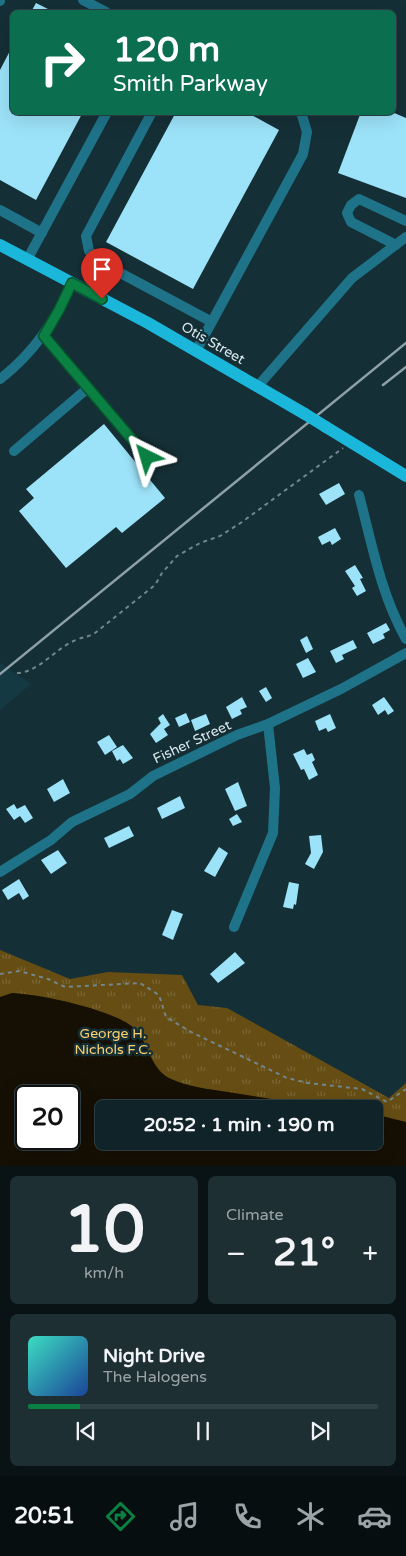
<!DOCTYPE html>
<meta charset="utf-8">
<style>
:root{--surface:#102328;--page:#1e2f34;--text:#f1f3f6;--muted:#9ca4a8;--line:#304045;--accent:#0b8043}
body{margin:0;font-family:"Varela Round",sans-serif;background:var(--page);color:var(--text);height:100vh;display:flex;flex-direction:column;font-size:19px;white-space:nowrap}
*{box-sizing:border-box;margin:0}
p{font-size:16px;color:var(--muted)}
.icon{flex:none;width:28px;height:28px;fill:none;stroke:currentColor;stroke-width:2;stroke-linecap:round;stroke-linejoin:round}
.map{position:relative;height:1166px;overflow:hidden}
.details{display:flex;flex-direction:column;gap:10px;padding:10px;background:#091316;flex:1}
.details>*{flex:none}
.top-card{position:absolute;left:10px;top:10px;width:386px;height:105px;border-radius:8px;box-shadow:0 5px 20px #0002,0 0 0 1px var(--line);background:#0b6e4f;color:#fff;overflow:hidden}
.speed{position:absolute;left:15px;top:1085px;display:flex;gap:10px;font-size:25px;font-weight:700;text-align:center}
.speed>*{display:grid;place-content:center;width:65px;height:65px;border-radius:50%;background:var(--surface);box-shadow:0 5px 20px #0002,0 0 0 1px var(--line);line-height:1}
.speed .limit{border:2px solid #111;border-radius:8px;background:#fff;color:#111}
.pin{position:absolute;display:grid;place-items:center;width:42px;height:42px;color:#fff;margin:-51px -21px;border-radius:50% 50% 50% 0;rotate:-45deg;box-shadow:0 0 5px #0007}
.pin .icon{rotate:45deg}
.me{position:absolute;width:55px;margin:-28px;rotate:320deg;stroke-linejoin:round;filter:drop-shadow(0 0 4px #0008)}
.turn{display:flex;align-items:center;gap:18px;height:105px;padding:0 20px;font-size:22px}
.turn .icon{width:65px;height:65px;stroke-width:2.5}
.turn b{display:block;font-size:35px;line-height:42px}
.big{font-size:38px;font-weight:700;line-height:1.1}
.details .tile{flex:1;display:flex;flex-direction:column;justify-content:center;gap:8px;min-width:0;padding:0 18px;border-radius:8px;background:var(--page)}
.details .dial{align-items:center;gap:0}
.dial b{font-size:65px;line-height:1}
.song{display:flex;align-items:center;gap:15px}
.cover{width:60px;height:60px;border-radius:8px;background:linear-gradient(135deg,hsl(170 70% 55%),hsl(220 70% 35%))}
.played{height:5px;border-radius:2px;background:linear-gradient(90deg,var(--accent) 15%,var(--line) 15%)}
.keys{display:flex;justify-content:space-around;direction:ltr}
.heat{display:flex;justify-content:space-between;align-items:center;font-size:28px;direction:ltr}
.details .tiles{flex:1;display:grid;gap:10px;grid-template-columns:1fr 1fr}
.tile:last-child{grid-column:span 2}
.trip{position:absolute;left:95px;top:1100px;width:288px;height:50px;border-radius:8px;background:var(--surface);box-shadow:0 5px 20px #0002,0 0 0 1px var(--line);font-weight:700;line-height:50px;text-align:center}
.dock{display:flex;height:80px;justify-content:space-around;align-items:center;background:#060e10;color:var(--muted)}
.dock .icon{width:35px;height:35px}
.dock .on{color:var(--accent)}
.dock b{font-size:22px;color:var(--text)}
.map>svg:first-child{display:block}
.built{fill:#153942}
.grass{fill:url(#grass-tufts);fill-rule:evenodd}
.water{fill:#150f04;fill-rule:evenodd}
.building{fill:#9ce2f8}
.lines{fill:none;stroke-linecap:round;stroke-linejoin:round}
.path{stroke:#72878d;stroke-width:2;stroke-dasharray:4 4;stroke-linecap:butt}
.minor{stroke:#1e7389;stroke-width:10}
.major{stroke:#1ab7db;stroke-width:12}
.rail{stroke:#8da0a6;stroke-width:2.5}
.major-bridge{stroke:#1ab7db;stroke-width:12}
.route-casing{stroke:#07532c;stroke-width:12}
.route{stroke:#0b8043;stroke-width:9}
.labels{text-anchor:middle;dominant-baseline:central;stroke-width:5;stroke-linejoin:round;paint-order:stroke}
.street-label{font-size:14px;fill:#dae9ee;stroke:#152f36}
.park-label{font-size:14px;fill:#fdcf6f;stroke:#152f36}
</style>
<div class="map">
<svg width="406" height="1166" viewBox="0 0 406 1166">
<defs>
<pattern id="grass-tufts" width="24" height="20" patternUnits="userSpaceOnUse" patternTransform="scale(1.25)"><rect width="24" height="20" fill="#654d13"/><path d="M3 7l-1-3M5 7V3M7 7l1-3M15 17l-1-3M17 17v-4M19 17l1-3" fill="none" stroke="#7a6736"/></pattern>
</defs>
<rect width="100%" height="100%" fill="#152f36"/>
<!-- built -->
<path class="built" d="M 0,663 L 31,684 L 0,710 Z"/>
<!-- grass -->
<path class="grass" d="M 0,950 L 70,979 L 108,972 L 182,975 L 198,1005 L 227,1008 L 389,1098 L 406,1083 L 406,1166 L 0,1166 ZM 26,1096 L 69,1096 L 69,1139 L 26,1139 ZM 104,1109 L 374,1109 L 374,1141 L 104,1141 Z"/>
<!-- water -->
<path class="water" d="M 12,993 C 39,994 116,1010 135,1029 C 149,1043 150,1068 169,1078 C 187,1087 209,1089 228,1092 C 269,1099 310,1105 352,1109 L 104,1109 L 104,1141 L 374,1141 L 374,1114 L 406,1122 L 406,1166 L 0,1166 L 0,997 ZM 26,1096 L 69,1096 L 69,1139 L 26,1139 Z"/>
<!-- building -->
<path class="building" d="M 36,3 L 54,12 L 31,12 Z
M 12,47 L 12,112 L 83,112 L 36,200 L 0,180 L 0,70 Z
M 176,112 L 246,112 L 279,130 L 193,289 L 106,242 Z
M 361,112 L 392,112 L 406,118 L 406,198 L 338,173 Z
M 104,424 L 165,498 L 122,533 L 116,527 L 66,568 L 19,511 L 34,498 L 26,489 Z
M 339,483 L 345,494 L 326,505 L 319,494 Z
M 335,528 L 341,539 L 332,545 L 330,541 L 322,545 L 318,537 Z
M 355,565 L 363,578 L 360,579 L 366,591 L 357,596 L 352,588 L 355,586 L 345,571 Z
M 386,623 L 390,630 L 383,634 L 385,638 L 373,644 L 367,633 Z
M 307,636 L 313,649 L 306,653 L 300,640 Z
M 353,640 L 357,648 L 342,655 L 344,659 L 336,663 L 330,651 Z
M 308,658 L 316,672 L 303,678 L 296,664 Z
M 266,687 L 272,698 L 266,702 L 259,691 Z
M 242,697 L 247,707 L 240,710 L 242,714 L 232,719 L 226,707 Z
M 384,697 L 394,711 L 388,715 L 385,710 L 378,715 L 372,705 Z
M 186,713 L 190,722 L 179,727 L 175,718 Z
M 163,714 L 170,725 L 164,729 L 168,735 L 156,743 L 150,734 L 161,723 L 164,729 L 158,718 Z
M 206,714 L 210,724 L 195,731 L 191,720 Z
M 330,714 L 336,728 L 328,732 L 326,728 L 319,731 L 315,721 Z
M 109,735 L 117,747 L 105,755 L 97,742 Z
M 123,745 L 133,758 L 123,764 L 120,759 L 117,761 L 112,751 Z
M 304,749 L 307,755 L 312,753 L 315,760 L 312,762 L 318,775 L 309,780 L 304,769 L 301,770 L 293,754 Z
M 63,779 L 70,793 L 54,802 L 47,789 Z
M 238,782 L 247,806 L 235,811 L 225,789 Z
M 180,796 L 185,808 L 162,819 L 157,808 Z
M 14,804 L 17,809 L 25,805 L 33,818 L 25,823 L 20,816 L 14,820 L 6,809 Z
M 237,814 L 242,822 L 233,826 L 229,819 Z
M 129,826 L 134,836 L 109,848 L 104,838 Z
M 321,835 L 323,852 L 314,869 L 305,864 L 311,853 L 309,836 Z
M 219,847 L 228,853 L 215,877 L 204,871 Z
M 58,850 L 67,863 L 51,874 L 41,860 Z
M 19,879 L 29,896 L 23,900 L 19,893 L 8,900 L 2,890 Z
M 289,882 L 299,884 L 296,905 L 294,904 L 293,909 L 283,907 Z
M 172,910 L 183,914 L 173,940 L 162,935 Z
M 235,952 L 245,963 L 218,983 L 210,974 Z"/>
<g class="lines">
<!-- path -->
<path class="path" d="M 17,673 C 38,673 57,647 76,640 C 83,637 88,637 95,633 L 155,585 L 162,573 L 177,556 L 200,543 L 220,536 L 242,522 L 343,448
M 0,974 L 19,971 L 48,979 L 65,987 L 140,983 L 159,995 L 166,1017 L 191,1032 L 287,1078 L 308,1083 L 362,1089 L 387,1102 L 406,1089"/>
<!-- minor -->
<path class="minor" d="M 83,0 L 106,12
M 0,1 L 0,0
M 152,112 L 86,236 L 89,251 L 98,261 L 212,322
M 0,210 L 42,233
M 396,245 L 351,222 L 347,213 L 351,205 L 359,199 L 406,221
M 27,260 L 107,112
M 44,336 L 147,457
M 196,351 L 303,154 L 307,132 L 301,112
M 0,379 C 34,353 54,322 72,283
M 258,386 L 352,278 L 406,237
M 14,451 L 88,388
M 359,495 C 372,544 381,595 406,639
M 0,872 L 51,840 L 72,822 L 130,794 L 153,776 L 237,735 L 268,724 L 341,689 L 406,653
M 234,927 L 273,833 L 275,788 L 268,724"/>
<!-- major -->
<path class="major" d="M 0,245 L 148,323 L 305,414
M 326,427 L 406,476"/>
<!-- rail -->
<path class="rail" d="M 383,385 L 406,367
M 0,674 L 406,343"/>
<!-- major-bridge -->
<path class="major-bridge" d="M 305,414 L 326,427"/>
</g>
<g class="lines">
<!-- route casing -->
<g class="route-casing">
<path id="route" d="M 102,299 L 72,283 L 59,310 L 44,336 L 147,457"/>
</g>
<!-- route -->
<use href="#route" class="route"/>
</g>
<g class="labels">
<!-- street labels -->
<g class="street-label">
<text transform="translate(213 343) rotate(30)">Otis Street</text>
<text transform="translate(192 742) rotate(-25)">Fisher Street</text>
</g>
<!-- park labels -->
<g class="park-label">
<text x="113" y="1033">George H.<tspan x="113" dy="16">Nichols F.C.</tspan></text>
</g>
</g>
</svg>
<div class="speed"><div class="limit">20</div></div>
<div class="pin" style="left:102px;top:299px;background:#d93025"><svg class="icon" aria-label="arrive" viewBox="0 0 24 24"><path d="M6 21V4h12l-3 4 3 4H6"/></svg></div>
<svg class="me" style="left:147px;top:457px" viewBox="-20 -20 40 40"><path d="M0-17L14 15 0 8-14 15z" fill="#0b8043" stroke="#fff" stroke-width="4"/></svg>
<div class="trip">20:52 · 1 min · 190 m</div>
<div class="top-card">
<div class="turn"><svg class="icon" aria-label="right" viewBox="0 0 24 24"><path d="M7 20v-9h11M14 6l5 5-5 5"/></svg><div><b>120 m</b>Smith Parkway</div></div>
</div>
</div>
<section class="details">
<div class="tiles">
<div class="tile dial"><b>10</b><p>km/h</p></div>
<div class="tile"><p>Climate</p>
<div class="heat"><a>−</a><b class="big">21°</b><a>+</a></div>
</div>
<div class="tile">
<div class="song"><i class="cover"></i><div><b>Night Drive</b><p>The Halogens</p></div></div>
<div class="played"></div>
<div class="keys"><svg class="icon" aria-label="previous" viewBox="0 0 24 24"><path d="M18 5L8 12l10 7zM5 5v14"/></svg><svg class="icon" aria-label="pause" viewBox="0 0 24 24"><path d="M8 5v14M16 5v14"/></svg><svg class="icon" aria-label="next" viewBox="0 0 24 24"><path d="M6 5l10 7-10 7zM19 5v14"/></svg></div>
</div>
</div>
</section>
<nav class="dock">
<b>20:51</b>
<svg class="icon on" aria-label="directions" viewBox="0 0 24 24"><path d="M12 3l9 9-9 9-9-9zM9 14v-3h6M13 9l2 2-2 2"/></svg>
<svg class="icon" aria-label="music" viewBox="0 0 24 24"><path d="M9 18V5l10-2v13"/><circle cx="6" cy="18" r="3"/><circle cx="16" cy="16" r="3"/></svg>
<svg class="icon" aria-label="phone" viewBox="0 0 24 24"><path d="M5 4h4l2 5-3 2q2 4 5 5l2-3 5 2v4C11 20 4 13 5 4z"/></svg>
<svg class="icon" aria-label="climate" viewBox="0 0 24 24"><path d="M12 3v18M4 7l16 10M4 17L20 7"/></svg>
<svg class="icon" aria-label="car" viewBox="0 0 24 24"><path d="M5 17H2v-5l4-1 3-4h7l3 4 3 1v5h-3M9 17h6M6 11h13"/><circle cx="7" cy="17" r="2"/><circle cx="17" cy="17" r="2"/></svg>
</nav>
